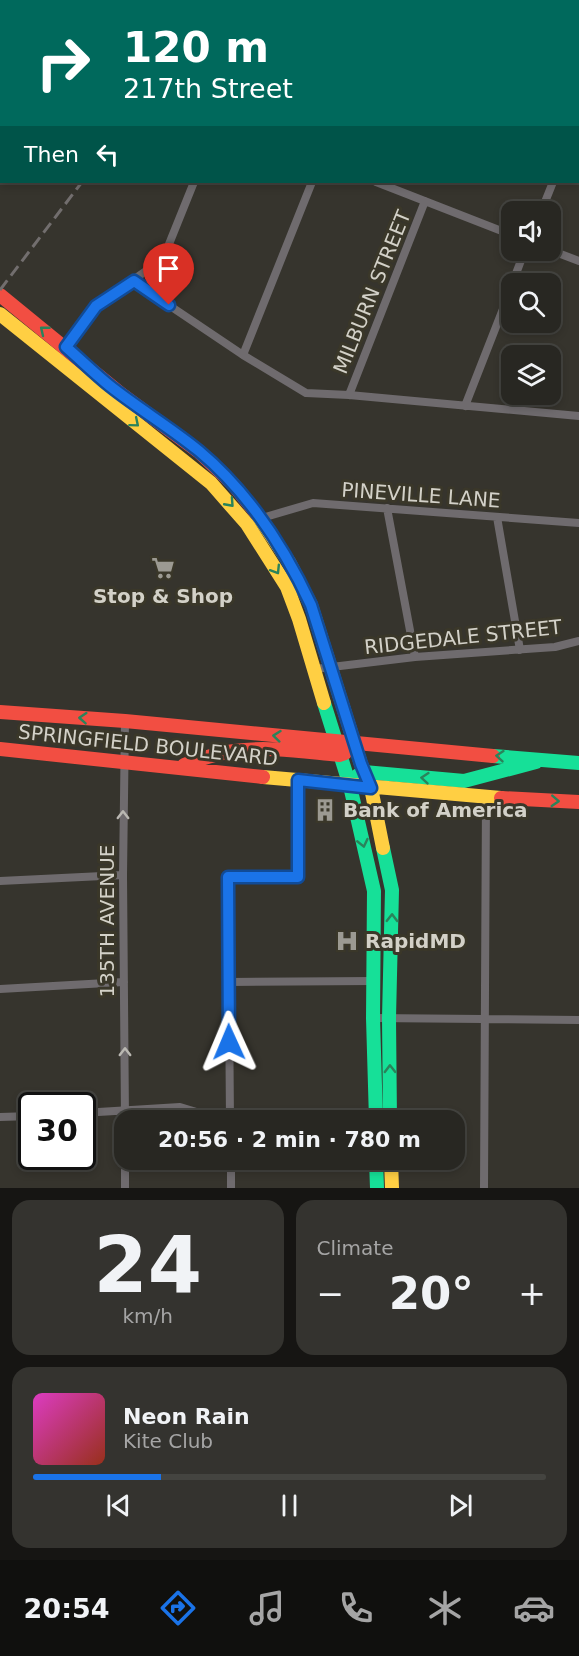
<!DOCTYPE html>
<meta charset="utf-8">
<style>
:root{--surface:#282722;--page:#34332f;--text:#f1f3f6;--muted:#a5a5a5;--line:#444440;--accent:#1a73e8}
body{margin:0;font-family:"DejaVu Sans",sans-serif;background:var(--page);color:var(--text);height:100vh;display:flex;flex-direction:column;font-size:22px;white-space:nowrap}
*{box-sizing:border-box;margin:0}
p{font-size:20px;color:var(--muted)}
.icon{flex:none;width:33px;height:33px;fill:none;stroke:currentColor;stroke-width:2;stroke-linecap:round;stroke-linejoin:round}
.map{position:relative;height:1188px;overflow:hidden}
.panel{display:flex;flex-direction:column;gap:12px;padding:12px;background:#161513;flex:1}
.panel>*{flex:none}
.guide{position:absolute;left:0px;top:0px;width:579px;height:183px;box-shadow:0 3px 9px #0003,0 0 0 2px var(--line);background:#00695c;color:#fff;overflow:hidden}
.tools{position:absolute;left:501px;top:201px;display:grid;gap:12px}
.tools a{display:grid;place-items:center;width:60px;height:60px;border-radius:12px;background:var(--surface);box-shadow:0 3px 9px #0003,0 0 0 2px var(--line);font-size:30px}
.speed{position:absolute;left:18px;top:1092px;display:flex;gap:12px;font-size:30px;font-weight:700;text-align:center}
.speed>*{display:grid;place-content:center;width:78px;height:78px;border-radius:50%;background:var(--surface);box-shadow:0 3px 9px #0003,0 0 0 2px var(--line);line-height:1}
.speed .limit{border:3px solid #111;border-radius:9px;background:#fff;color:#111}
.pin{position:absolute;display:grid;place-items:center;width:51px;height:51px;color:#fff;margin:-62px -26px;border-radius:50% 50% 50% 0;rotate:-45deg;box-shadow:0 0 6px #0007}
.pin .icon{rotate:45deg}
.me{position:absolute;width:66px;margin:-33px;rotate:359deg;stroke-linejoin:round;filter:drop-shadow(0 0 4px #0008)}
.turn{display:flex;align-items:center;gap:21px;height:126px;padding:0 24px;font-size:27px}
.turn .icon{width:78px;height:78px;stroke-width:2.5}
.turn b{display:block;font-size:42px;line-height:51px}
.then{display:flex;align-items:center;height:57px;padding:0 24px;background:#0003;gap:12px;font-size:22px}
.big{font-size:45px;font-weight:600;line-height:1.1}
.panel .widget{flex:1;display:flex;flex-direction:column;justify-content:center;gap:9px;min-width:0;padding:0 21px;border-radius:18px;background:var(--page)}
.panel .dial{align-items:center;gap:0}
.dial b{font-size:78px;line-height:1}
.song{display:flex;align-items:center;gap:18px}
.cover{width:72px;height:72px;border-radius:9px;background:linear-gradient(135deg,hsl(310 70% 55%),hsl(10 70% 35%))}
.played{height:6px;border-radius:3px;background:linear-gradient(90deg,var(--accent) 25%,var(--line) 25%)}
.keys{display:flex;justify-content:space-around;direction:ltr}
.heat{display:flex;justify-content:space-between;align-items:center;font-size:33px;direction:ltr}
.panel .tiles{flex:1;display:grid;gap:12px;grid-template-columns:1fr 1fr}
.widget:last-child{grid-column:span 2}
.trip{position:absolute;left:114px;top:1110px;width:351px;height:60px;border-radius:18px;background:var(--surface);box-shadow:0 3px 9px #0003,0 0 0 2px var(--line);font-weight:600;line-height:60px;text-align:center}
.tabs{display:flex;height:96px;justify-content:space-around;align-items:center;background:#10100e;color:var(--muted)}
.tabs .icon{width:42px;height:42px}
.tabs .selected{color:var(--accent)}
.tabs b{font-size:27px;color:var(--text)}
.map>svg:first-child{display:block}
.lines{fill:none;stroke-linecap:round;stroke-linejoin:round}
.street{stroke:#6f6b6e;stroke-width:8}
.fast{stroke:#16e098;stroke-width:14}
.slow{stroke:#ffcf43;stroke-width:14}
.jam{stroke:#f24e42;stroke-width:14}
.rail{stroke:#726e6e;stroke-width:3;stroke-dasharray:12 6;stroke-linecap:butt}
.oneway{stroke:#2a835b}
.oneway2{stroke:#bab8b2}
.route-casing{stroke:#114b97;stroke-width:15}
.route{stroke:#1a73e8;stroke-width:10}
.labels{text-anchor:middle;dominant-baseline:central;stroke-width:6;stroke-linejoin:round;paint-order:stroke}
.street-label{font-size:20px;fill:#d3d1c8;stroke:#3a3729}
.poi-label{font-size:20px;font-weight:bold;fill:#d3d1c8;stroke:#3a3729;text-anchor:start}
</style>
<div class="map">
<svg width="579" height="1188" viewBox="0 0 579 1188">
<rect width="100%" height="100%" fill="#36342d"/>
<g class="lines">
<!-- street -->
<path class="street" d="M 24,2 L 26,0
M 299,2 L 300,0
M 385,2 L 385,0
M 514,2 L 515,0
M 0,20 L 2,19
M 578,120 L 579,116
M 0,155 L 2,153
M 376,182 L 512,235
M 541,212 L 553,182
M 550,250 L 579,261
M 133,281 L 243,355 L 306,393 L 349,395 L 579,416
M 512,284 L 525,250
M 63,352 L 96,306 L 163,259 L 194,182
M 243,355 L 312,182
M 349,395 L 425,201
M 465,406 L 512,286
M 387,508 L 415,657
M 497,517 L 520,650
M 262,518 L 313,503 L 579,523
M 315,669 L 415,657 L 555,647 L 579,641
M 0,881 L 123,875
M 229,982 L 373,981
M 0,989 L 124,982
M 373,1018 L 579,1020
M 82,1113 L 180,1107 L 223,1120
M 0,1117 L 32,1116
M 125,1120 L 123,875 L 125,721
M 230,1120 L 228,877 L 298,877 L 298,780
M 125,1160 L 125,1188
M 231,1160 L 231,1188
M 484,1188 L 486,797"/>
<!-- fast -->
<path class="fast" d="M 324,703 L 350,786 L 374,891 L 373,1018 L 376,1120
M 493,756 L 579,763
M 358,775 L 364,772 L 464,781 L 536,762
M 383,848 L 392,890 L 389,1018 L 390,1120
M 376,1160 L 377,1188"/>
<!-- slow -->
<path class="slow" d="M 0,314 L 211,483 L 247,524 L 287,587 L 299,619 L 324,703
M 258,515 L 289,562 L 311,605 L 361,764 L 371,788 L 383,848
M 263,777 L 501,798
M 391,1160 L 392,1188"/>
<!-- jam -->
<path class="jam" d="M 0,295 L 121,394 L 198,451 L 233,484 L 258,515
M 0,712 L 125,721 L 493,756
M 0,749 L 263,777
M 184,765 C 200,759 217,753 234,751 C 269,746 305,752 339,755 L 345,753
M 501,798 L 579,802"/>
<!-- rail -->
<path class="rail" d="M 218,2 L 219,0
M 0,290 L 82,182"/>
</g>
<!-- one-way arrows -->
<defs><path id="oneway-chevron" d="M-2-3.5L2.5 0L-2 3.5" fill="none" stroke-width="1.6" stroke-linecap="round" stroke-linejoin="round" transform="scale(1.5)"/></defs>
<g class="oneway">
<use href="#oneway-chevron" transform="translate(44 330) rotate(-141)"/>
<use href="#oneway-chevron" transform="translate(135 423) rotate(40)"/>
<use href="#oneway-chevron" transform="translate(230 503) rotate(48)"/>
<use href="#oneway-chevron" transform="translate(276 570) rotate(58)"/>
<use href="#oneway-chevron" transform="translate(83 718) rotate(-176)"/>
<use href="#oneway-chevron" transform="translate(277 736) rotate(-174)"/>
<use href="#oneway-chevron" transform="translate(500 756) rotate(-175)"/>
<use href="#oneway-chevron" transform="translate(425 778) rotate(-175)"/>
<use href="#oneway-chevron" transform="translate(555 801) rotate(3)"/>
<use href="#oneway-chevron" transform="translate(363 843) rotate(77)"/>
<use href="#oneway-chevron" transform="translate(392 918) rotate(-89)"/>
<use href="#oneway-chevron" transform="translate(390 1069) rotate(-91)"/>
</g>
<g class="oneway2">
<use href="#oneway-chevron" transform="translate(123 815) rotate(-90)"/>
<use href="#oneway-chevron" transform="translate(125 1052) rotate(-90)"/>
</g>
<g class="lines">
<!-- route casing -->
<g class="route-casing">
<path id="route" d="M 169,305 L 134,281 L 96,306 L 66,347 C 81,360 95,374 110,386 C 139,409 171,428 199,451 C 248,492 284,547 311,605 L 361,764 L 371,788 L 298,780 L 298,877 L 228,877 L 229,1042"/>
</g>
<!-- route -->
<use href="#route" class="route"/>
</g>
<!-- icons -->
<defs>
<g id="supermarket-bare" transform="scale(1.8)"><path d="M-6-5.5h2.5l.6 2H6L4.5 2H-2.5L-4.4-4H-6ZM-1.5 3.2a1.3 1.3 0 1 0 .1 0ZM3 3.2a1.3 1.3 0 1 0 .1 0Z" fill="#9c9a92" stroke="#3a3729" stroke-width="2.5" paint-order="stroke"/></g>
<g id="building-bare" transform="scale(1.8)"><path d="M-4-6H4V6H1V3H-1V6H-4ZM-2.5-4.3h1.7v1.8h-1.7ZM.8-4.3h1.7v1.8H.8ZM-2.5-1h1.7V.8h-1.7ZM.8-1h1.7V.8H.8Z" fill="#9c9a92" stroke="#3a3729" stroke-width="2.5" paint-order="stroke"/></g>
<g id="hospital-bare" transform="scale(1.8)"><path d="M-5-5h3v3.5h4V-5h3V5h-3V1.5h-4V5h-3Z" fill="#9c9a92" stroke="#3a3729" stroke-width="2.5" paint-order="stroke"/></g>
</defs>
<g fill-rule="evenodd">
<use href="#supermarket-bare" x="163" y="568"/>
<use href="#building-bare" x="325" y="810"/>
<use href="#hospital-bare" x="347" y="941"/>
</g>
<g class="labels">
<!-- street labels -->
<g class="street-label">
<text transform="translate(372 292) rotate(-68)">MILBURN STREET</text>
<text transform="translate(421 495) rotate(4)">PINEVILLE LANE</text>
<text transform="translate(463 637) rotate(-6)">RIDGEDALE STREET</text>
<text transform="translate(148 745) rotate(6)">SPRINGFIELD BOULEVARD</text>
<text transform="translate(107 921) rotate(-90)">135TH AVENUE</text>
</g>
<!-- poi labels -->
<g class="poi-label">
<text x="163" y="596" text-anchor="middle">Stop &amp; Shop</text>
<text x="343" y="810">Bank of America</text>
<text x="365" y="941">RapidMD</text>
</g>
</g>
</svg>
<div class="tools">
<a><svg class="icon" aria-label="sound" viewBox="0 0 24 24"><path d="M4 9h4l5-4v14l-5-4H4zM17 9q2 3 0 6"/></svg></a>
<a><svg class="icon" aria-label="search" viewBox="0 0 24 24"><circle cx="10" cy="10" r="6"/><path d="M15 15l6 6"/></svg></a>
<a><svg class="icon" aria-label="layers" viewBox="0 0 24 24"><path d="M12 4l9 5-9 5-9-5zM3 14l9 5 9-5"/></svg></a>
</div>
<div class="speed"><div class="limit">30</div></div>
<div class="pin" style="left:169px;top:305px;background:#d93025"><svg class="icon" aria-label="arrive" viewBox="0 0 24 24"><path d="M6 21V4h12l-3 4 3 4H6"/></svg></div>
<svg class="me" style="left:229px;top:1042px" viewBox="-20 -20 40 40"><path d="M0-17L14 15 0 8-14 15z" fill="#1a73e8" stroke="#fff" stroke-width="4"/></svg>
<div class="trip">20:56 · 2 min · 780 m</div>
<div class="guide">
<div class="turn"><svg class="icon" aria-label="right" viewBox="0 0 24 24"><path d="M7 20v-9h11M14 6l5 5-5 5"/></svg><div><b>120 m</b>217th Street</div></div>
<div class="then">Then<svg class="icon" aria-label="left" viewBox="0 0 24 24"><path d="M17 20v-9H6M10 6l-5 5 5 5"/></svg></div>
</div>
</div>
<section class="panel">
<div class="tiles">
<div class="widget dial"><b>24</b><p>km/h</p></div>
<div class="widget"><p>Climate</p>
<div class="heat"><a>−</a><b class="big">20°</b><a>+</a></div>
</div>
<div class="widget">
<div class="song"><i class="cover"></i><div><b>Neon Rain</b><p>Kite Club</p></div></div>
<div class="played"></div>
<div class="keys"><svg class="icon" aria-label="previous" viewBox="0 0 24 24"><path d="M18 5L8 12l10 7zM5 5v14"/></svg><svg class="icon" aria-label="pause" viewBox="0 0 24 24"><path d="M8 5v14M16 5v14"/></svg><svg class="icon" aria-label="next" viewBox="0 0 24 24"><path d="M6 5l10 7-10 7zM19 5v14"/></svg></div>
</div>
</div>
</section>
<nav class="tabs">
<b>20:54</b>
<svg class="icon selected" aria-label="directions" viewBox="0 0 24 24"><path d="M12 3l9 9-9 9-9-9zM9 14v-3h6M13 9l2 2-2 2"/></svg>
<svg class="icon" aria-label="music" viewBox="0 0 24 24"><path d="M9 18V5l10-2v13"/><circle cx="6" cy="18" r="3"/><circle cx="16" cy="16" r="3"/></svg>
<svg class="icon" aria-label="phone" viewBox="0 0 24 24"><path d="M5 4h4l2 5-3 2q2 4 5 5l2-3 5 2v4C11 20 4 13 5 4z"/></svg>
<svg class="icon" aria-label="climate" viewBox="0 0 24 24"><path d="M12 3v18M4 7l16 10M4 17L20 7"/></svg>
<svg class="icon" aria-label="car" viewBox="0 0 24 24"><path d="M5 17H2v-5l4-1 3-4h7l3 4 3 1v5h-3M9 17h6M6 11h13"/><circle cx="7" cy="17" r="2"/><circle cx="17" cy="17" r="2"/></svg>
</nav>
